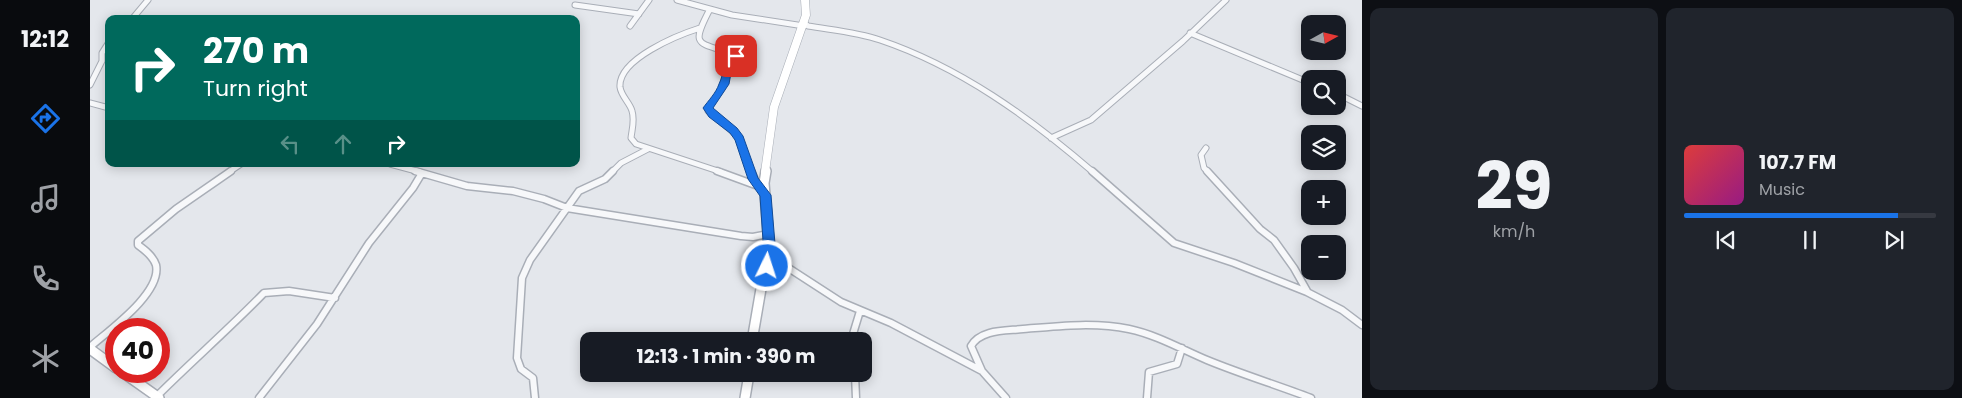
<!DOCTYPE html>
<meta charset="utf-8">
<style>
:root{--surface:#171b24;--page:#20242c;--text:#f1f3f6;--muted:#9ea1a6;--line:#363941;--accent:#1a73e8}
body{margin:0;font-family:Poppins,sans-serif;background:var(--page);color:var(--text);height:100vh;display:flex;flex-direction:column;font-size:19px;white-space:nowrap}
*{box-sizing:border-box;margin:0}
p{font-size:16px;color:var(--muted)}
.icon{flex:none;width:28px;height:28px;fill:none;stroke:currentColor;stroke-width:2;stroke-linecap:round;stroke-linejoin:round}
.map{position:relative;flex:1;overflow:hidden}
.panel{display:flex;flex-direction:column;gap:8px;padding:8px;background:#0d0f14;width:600px}
.panel>*{flex:none}
.banner{position:absolute;left:15px;top:15px;width:475px;height:152px;border-radius:10px;box-shadow:0 2px 12px #0003;background:#00695c;color:#fff;overflow:hidden}
.needle{width:32px;rotate:82deg}
.tools{position:absolute;left:1211px;top:15px;display:grid;gap:10px}
.tools a{display:grid;place-items:center;width:45px;height:45px;border-radius:10px;background:var(--surface);box-shadow:0 2px 12px #0003;font-size:25px}
.speed{position:absolute;left:15px;top:318px;display:flex;gap:10px;font-size:25px;font-weight:700;text-align:center}
.speed>*{display:grid;place-content:center;width:65px;height:65px;border-radius:50%;background:var(--surface);box-shadow:0 2px 12px #0003;line-height:1}
.speed .limit{border:8px solid #d22;background:#fff;color:#111}
.pin{position:absolute;display:grid;place-items:center;width:42px;height:42px;color:#fff;margin:-21px;border-radius:10px;box-shadow:0 2px 8px #0006}
.me{position:absolute;width:55px;margin:-28px;rotate:4deg;stroke-linejoin:round;filter:drop-shadow(0 0 4px #0008)}
.turn{display:flex;align-items:center;gap:18px;height:105px;padding:0 15px;font-size:22px}
.turn .icon{width:65px;height:65px;stroke-width:2.5}
.turn b{display:block;font-size:35px;line-height:42px}
.lanes{display:flex;align-items:center;height:48px;padding:0 15px;background:#0003;justify-content:center;gap:25px;direction:ltr}
.lanes .off{opacity:.35}
.panel .card{flex:1;display:flex;flex-direction:column;justify-content:center;gap:8px;min-width:0;padding:0 18px;border-radius:10px;background:var(--page)}
.panel .dial{align-items:center;gap:0}
.dial b{font-size:65px;line-height:1}
.song{display:flex;align-items:center;gap:15px}
.cover{width:60px;height:60px;border-radius:8px;background:linear-gradient(135deg,hsl(0 70% 55%),hsl(310 70% 35%))}
.played{height:5px;border-radius:2px;background:linear-gradient(90deg,var(--accent) 85%,var(--line) 85%)}
.keys{display:flex;justify-content:space-around;direction:ltr}
.panel .tiles{flex:1;display:grid;gap:8px;grid-template-columns:repeat(2,1fr)}
.trip{position:absolute;left:490px;top:332px;width:292px;height:50px;border-radius:10px;background:var(--surface);box-shadow:0 2px 12px #0003;font-weight:700;line-height:50px;text-align:center}
main{display:flex;flex:1;min-height:0}
.menu{display:flex;flex-direction:column;width:90px;justify-content:space-around;align-items:center;background:#090b0e;color:var(--muted)}
.menu .icon{width:35px;height:35px}
.menu .selected{color:var(--accent)}
.menu b{font-size:22px;color:var(--text)}
.map>svg:first-child{display:block}
.lines{fill:none;stroke-linecap:round;stroke-linejoin:round}
.street-far1-casing{stroke:#a9aeb7;stroke-width:7}
.street-casing{stroke:#a9aeb7;stroke-width:9}
.secondary-far1-casing{stroke:#a9aeb7;stroke-width:9}
.secondary-casing{stroke:#a9aeb7;stroke-width:12}
.street-far1{stroke:#f7f8fa;stroke-width:5}
.street{stroke:#f7f8fa;stroke-width:6}
.secondary-far1{stroke:#fff;stroke-width:8}
.secondary{stroke:#fff;stroke-width:9}
.route{fill:#1a73e8;stroke:#114b97}
</style>
<main>
<nav class="menu">
<b>12:12</b>
<svg class="icon selected" aria-label="directions" viewBox="0 0 24 24"><path d="M12 3l9 9-9 9-9-9zM9 14v-3h6M13 9l2 2-2 2"/></svg>
<svg class="icon" aria-label="music" viewBox="0 0 24 24"><path d="M9 18V5l10-2v13"/><circle cx="6" cy="18" r="3"/><circle cx="16" cy="16" r="3"/></svg>
<svg class="icon" aria-label="phone" viewBox="0 0 24 24"><path d="M5 4h4l2 5-3 2q2 4 5 5l2-3 5 2v4C11 20 4 13 5 4z"/></svg>
<svg class="icon" aria-label="climate" viewBox="0 0 24 24"><path d="M12 3v18M4 7l16 10M4 17L20 7"/></svg>
</nav>
<div class="map">
<svg width="1272" height="398" viewBox="0 0 1272 398">
<rect width="100%" height="100%" fill="#e4e7ec"/>
<g class="lines">
<!-- street-far1 casing -->
<g class="street-far1-casing">
<path id="street-far1" d="M 587,0 L 642,15 L 714,26
M 485,5 L 549,14
M 620,9 C 600,47 607,42 644,54 L 647,57 L 636,73 L 632,89 L 618,108 L 618,111 L 649,137 L 661,172
M 42,19 L 58,0
M 713,22 L 718,26 C 741,30 767,32 790,40 C 870,67 939,117 1003,172
M 540,26 L 559,0
M 610,28 C 588,35 528,59 530,87 C 531,96 540,103 542,111 C 545,120 542,129 541,138 L 546,144 L 631,172
M 1100,33 L 1220,83
M 0,85 L 12,61 L 12,53 L 19,42
M 1248,94 L 1272,106
M 0,103 L 19,108
M 961,138 L 1001,120 L 1093,41 L 1136,0
M 1116,148 L 1111,155 L 1114,168 L 1118,172
M 300,164 L 330,172
M 139,172 L 151,164
M 522,172 L 531,163 L 558,149"/>
</g>
<!-- street casing -->
<g class="street-casing">
<path id="street" d="M 325,171 L 377,186 L 423,191 L 454,199 L 477,208 L 651,236 L 663,237 L 678,234
M 627,171 L 668,186
M 661,171 L 668,186
M 1002,171 L 1084,243 L 1144,263 L 1217,292 L 1252,310 L 1272,325
M 1117,171 L 1170,229 L 1184,240 L 1204,268 L 1217,291
M 680,256 L 751,302 L 801,323 L 892,371 L 916,398
M 764,341 L 763,334 L 770,311
M 0,347 C 18,331 72,293 66,265 C 63,256 55,250 48,245 L 48,241 L 86,209 L 141,171
M 892,371 L 881,346 C 891,329 916,331 933,329 C 968,326 1005,322 1039,329 C 1067,335 1091,349 1117,360 C 1151,374 1187,385 1221,398
M 765,374 L 766,398
M 66,397 C 101,362 139,329 174,293 L 199,291 L 245,298
M 169,398 L 227,324 L 279,243 L 323,188 L 332,173
M 445,398 L 443,378 L 431,369 L 427,358 L 432,278 L 440,260 L 489,191 L 515,179 L 523,171
M 1057,398 L 1059,372 L 1087,364 L 1092,348"/>
</g>
<!-- secondary-far1 casing -->
<g class="secondary-far1-casing">
<path id="secondary-far1" d="M 675,172 L 684,107 L 716,15 L 715,0"/>
</g>
<!-- secondary casing -->
<g class="secondary-casing">
<path id="secondary" d="M 662,341 L 672,283 L 680,256 L 674,183 L 676,171
M 0,349 L 26,368
M 31,371 L 69,398
M 655,398 L 659,374"/>
</g>
<!-- street-far1 -->
<use href="#street-far1" class="street-far1"/>
<!-- street -->
<use href="#street" class="street"/>
<!-- secondary-far1 -->
<use href="#secondary-far1" class="secondary-far1"/>
<!-- secondary -->
<use href="#secondary" class="secondary"/>
</g>
<!-- route -->
<path class="route" d="M 646,53 L 651,56 L 641,73 L 639,84 L 623,108 L 647,128 L 653,136 L 668,178 L 681,195 L 686,256 L 681,269 L 672,269 L 671,266 L 674,256 L 670,196 L 658,179 L 645,140 L 640,133 L 619,117 L 613,108 C 618,101 626,93 629,84 C 634,74 634,57 646,53 Z"/>
</svg>
<div class="tools">
<a><svg class="needle" viewBox="-14 -14 28 28"><path d="M0-13l5 13h-10z" fill="#e53935"/><path d="M0 13l5-13h-10z" fill="#9ea1a6"/></svg></a>
<a><svg class="icon" aria-label="search" viewBox="0 0 24 24"><circle cx="10" cy="10" r="6"/><path d="M15 15l6 6"/></svg></a>
<a><svg class="icon" aria-label="layers" viewBox="0 0 24 24"><path d="M12 4l9 5-9 5-9-5zM3 14l9 5 9-5"/></svg></a>
<a>+</a>
<a>−</a>
</div>
<div class="speed"><div class="limit">40</div></div>
<div class="pin" style="left:646px;top:56px;background:#d93025"><svg class="icon" aria-label="arrive" viewBox="0 0 24 24"><path d="M6 21V4h12l-3 4 3 4H6"/></svg></div>
<svg class="me" style="left:677px;top:266px" viewBox="-20 -20 40 40"><circle r="17" fill="#1a73e8" stroke="#fff" stroke-width="3"/><path d="M0-11L8 9 0 5-8 9z" fill="#fff"/></svg>
<div class="trip">12:13 · 1 min · 390 m</div>
<div class="banner">
<div class="turn"><svg class="icon" aria-label="right" viewBox="0 0 24 24"><path d="M7 20v-9h11M14 6l5 5-5 5"/></svg><div><b>270 m</b>Turn right</div></div>
<div class="lanes"><svg class="icon off" aria-label="left" viewBox="0 0 24 24"><path d="M17 20v-9H6M10 6l-5 5 5 5"/></svg><svg class="icon off" aria-label="ahead" viewBox="0 0 24 24"><path d="M12 20V5M6 11l6-6 6 6"/></svg><svg class="icon" aria-label="right" viewBox="0 0 24 24"><path d="M7 20v-9h11M14 6l5 5-5 5"/></svg></div>
</div>
</div>
<section class="panel">
<div class="tiles">
<div class="card dial"><b>29</b><p>km/h</p></div>
<div class="card">
<div class="song"><i class="cover"></i><div><b>107.7 FM</b><p>Music</p></div></div>
<div class="played"></div>
<div class="keys"><svg class="icon" aria-label="previous" viewBox="0 0 24 24"><path d="M18 5L8 12l10 7zM5 5v14"/></svg><svg class="icon" aria-label="pause" viewBox="0 0 24 24"><path d="M8 5v14M16 5v14"/></svg><svg class="icon" aria-label="next" viewBox="0 0 24 24"><path d="M6 5l10 7-10 7zM19 5v14"/></svg></div>
</div>
</div>
</section>
</main>
